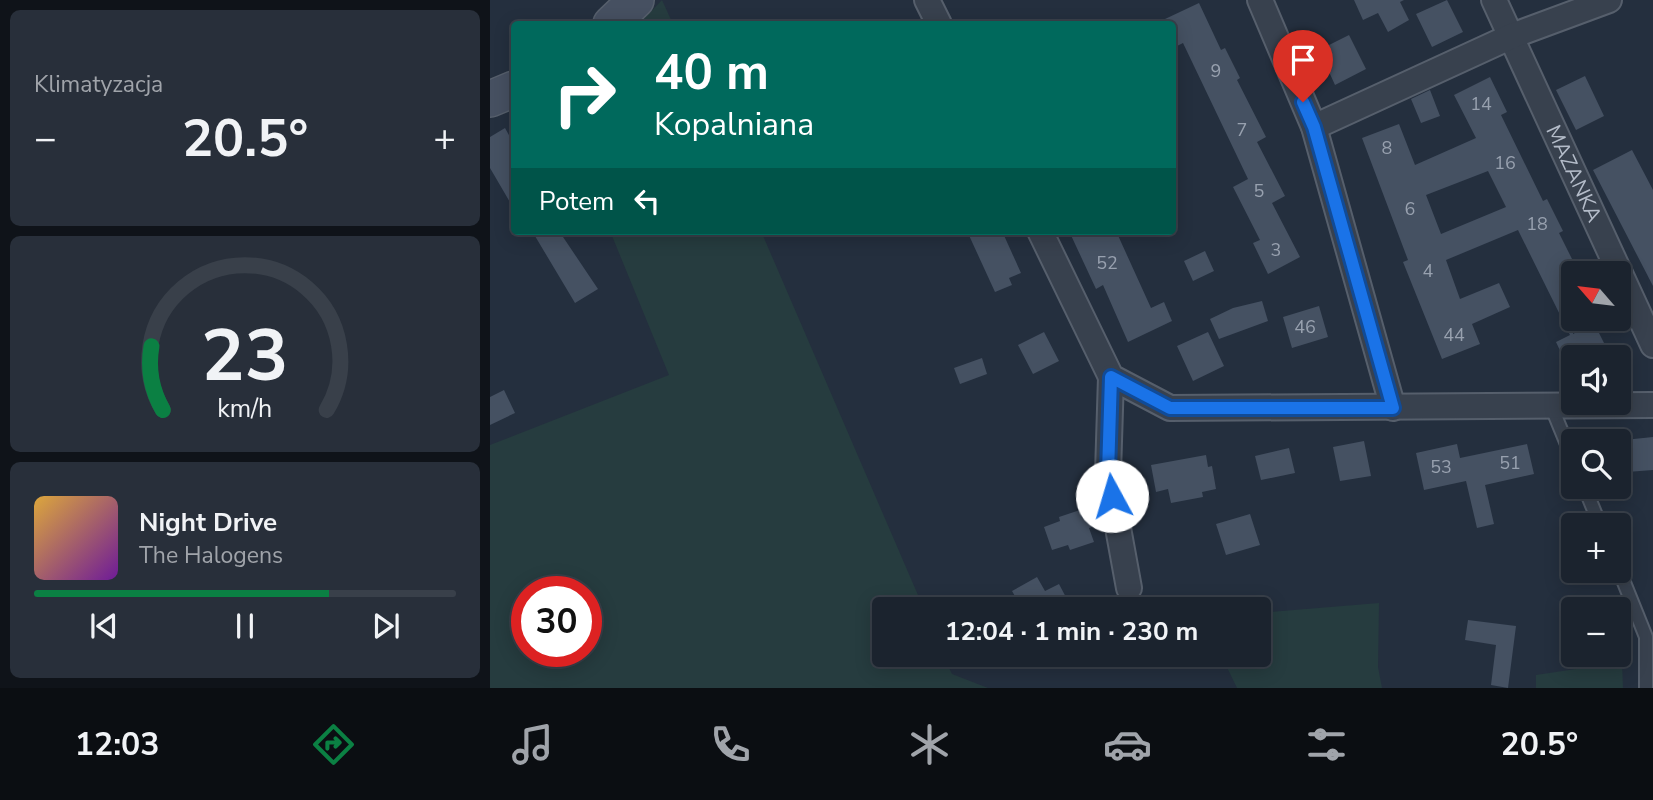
<!DOCTYPE html>
<html lang="pl">
<meta charset="utf-8">
<style>
:root{--surface:#1b232e;--page:#282f3a;--text:#f1f3f6;--muted:#a0a4aa;--line:#39404a;--accent:#0b8043}
body{margin:0;font-family:"Nunito Sans",sans-serif;background:var(--page);color:var(--text);height:100vh;display:flex;flex-direction:column;font-size:26px;white-space:nowrap}
*{box-sizing:border-box;margin:0}
p{font-size:23px;color:var(--muted)}
.icon{flex:none;width:38px;height:38px;fill:none;stroke:currentColor;stroke-width:2;stroke-linecap:round;stroke-linejoin:round}
.map{position:relative;flex:1;overflow:hidden}
.panel{display:flex;flex-direction:column;gap:10px;padding:10px;background:#0f1319;width:490px}
.panel>*{flex:none}
.hud{position:absolute;left:21px;top:21px;width:665px;height:214px;border-radius:7px;box-shadow:0 4px 18px #0003,0 0 0 2px var(--line);background:#00695c;color:#fff;overflow:hidden}
.needle{width:46px;rotate:298deg}
.controls{position:absolute;left:1071px;top:261px;display:grid;gap:14px}
.controls a{display:grid;place-items:center;width:70px;height:70px;border-radius:7px;background:var(--surface);box-shadow:0 4px 18px #0003,0 0 0 2px var(--line);font-size:35px}
.speed{position:absolute;left:21px;top:576px;display:flex;gap:14px;font-size:35px;font-weight:700;text-align:center}
.speed>*{display:grid;place-content:center;width:91px;height:91px;border-radius:50%;background:var(--surface);box-shadow:0 4px 18px #0003,0 0 0 2px var(--line);line-height:1}
.speed .limit{border:10px solid #d22;background:#fff;color:#111}
.pin{position:absolute;display:grid;place-items:center;width:60px;height:60px;color:#fff;margin:-72px -30px;border-radius:50% 50% 50% 0;rotate:-45deg;box-shadow:0 0 7px #0007}
.pin .icon{rotate:45deg}
.me{position:absolute;width:77px;margin:-38px;rotate:354deg;stroke-linejoin:round;filter:drop-shadow(0 0 5px #0008)}
.turn{display:flex;align-items:center;gap:24px;height:147px;padding:0 28px;font-size:32px}
.turn .icon{width:91px;height:91px;stroke-width:2.5}
.turn b{display:block;font-size:49px;line-height:60px}
.then{display:flex;align-items:center;height:66px;padding:0 28px;background:#0003;gap:14px;font-size:26px}
.big{font-size:52px;font-weight:700;line-height:1.1}
.panel .widget{flex:1;display:flex;flex-direction:column;justify-content:center;gap:10px;min-width:0;padding:0 24px;border-radius:10px;background:var(--page)}
.panel .dial{align-items:center;gap:0}
.dial svg{height:182px;overflow:visible;fill:none;stroke:var(--line);stroke-width:7;stroke-linecap:round;text-anchor:middle}
.dial text{fill:var(--text);stroke:none}
.song{display:flex;align-items:center;gap:21px}
.cover{width:84px;height:84px;border-radius:10px;background:linear-gradient(135deg,hsl(40 70% 55%),hsl(280 70% 35%))}
.played{height:7px;border-radius:4px;background:linear-gradient(90deg,var(--accent) 70%,var(--line) 70%)}
.keys{display:flex;justify-content:space-around;direction:ltr}
.heat{display:flex;justify-content:space-between;align-items:center;font-size:38px;direction:ltr}
.trip{position:absolute;left:382px;top:597px;width:399px;height:70px;border-radius:7px;background:var(--surface);box-shadow:0 4px 18px #0003,0 0 0 2px var(--line);font-weight:700;line-height:70px;text-align:center}
.tabs{display:flex;height:112px;justify-content:space-around;align-items:center;background:#0b0e12;color:var(--muted)}
.tabs .icon{width:49px;height:49px}
.tabs .selected{color:var(--accent)}
.tabs b{font-size:32px;color:var(--text)}
main{display:flex;flex:1;min-height:0}
.map>svg:first-child{display:block}
.green{fill:#263c3f;fill-rule:evenodd}
.building{fill:#455162;fill-rule:evenodd}
.lines{fill:none;stroke-linecap:round;stroke-linejoin:round}
.lane-casing{stroke:#565f6c;stroke-width:16}
.street-casing{stroke:#565f6c;stroke-width:28}
.secondary-casing{stroke:#565f6c;stroke-width:38}
.lane{stroke:#38414e;stroke-width:12}
.street{stroke:#38414e;stroke-width:24}
.secondary{stroke:#465061;stroke-width:35}
.route-casing{stroke:#114b97;stroke-width:18}
.route{stroke:#1a73e8;stroke-width:12}
.labels{text-anchor:middle;dominant-baseline:central;stroke-width:5;stroke-linejoin:round;paint-order:stroke}
.number-label{font-size:18px;fill:#98a1af}
.street-label{font-size:21px;fill:#b4bcc9;stroke:#1d2633}
</style>
<main>
<section class="panel">
<div class="widget"><p>Klimatyzacja</p>
<div class="heat"><a>−</a><b class="big">20.5°</b><a>+</a></div>
</div>
<div class="widget dial"><svg viewBox="0 0 100 80">
<path d="M14 69A42 42 0 1 1 86 69"/>
<path d="M14 69A42 42 0 0 1 9 41" stroke="#0b8043"/>
<text x="50" y="56" font-size="32" font-weight="700">23</text>
<text x="50" y="72" font-size="11">km/h</text>
</svg></div>
<div class="widget">
<div class="song"><i class="cover"></i><div><b>Night Drive</b><p>The Halogens</p></div></div>
<div class="played"></div>
<div class="keys"><svg class="icon" aria-label="previous" viewBox="0 0 24 24"><path d="M18 5L8 12l10 7zM5 5v14"/></svg><svg class="icon" aria-label="pause" viewBox="0 0 24 24"><path d="M8 5v14M16 5v14"/></svg><svg class="icon" aria-label="next" viewBox="0 0 24 24"><path d="M6 5l10 7-10 7zM19 5v14"/></svg></div>
</div>
</section>
<div class="map">
<svg width="1163" height="688" viewBox="0 0 1163 688">
<rect width="100%" height="100%" fill="#242f3e"/>
<!-- green -->
<path class="green" d="M 172,0 L 183,24 L 149,24 Z
M 120,231 L 271,231 L 434,609 L 394,609 L 394,654 L 453,655 L 462,674 L 498,688 L 0,688 L 0,445 L 179,375 ZM 37,592 L 96,592 L 96,651 L 37,651 Z
M 889,603 L 888,667 L 892,688 L 747,688 L 731,655 L 768,654 L 768,613 Z
M 1132,662 L 1133,688 L 1046,688 L 1046,675 Z"/>
<!-- building -->
<path class="building" d="M 864,0 L 914,0 L 910,2 L 919,20 L 898,32 L 888,13 L 873,20 Z
M 957,0 L 973,32 L 942,47 L 926,14 Z
M 709,3 L 731,50 L 735,48 L 750,78 L 747,80 L 776,137 L 767,142 L 795,196 L 782,203 L 810,257 L 778,274 L 763,243 L 770,240 L 743,187 L 758,179 L 693,43 L 687,46 L 682,24 L 677,24 L 675,19 Z
M 859,35 L 876,69 L 845,85 L 829,50 Z
M 1095,76 L 1114,116 L 1086,130 L 1066,90 Z
M 1000,77 L 1017,112 L 1011,115 L 1053,201 L 1057,199 L 1073,231 L 1069,233 L 1089,273 L 1083,273 L 1083,334 L 1104,323 L 1121,357 L 1073,357 L 1066,342 L 1080,335 L 1028,230 L 956,260 L 970,299 L 1009,283 L 1020,307 L 982,324 L 990,344 L 952,359 L 913,262 L 918,260 L 872,138 L 909,124 L 925,165 L 986,138 L 964,95 ZM 998,171 L 1016,207 L 951,234 L 936,195 Z
M 940,90 L 950,116 L 931,123 L 921,99 Z
M 15,128 L 24,144 L 24,209 L 0,168 L 0,137 Z
M 1142,150 L 1163,190 L 1163,286 L 1103,170 Z
M 42,231 L 69,231 L 108,289 L 85,303 Z
M 477,231 L 512,231 L 531,273 L 519,278 L 522,285 L 505,292 Z
M 579,231 L 626,231 L 661,308 L 674,302 L 682,321 L 638,342 L 613,285 L 606,289 Z
M 715,251 L 724,271 L 703,281 L 694,261 Z
M 772,301 L 778,321 L 729,339 L 720,319 L 743,308 Z
M 829,306 L 838,337 L 802,348 L 793,317 Z
M 554,332 L 569,361 L 543,374 L 528,345 Z
M 718,332 L 734,366 L 703,381 L 687,346 Z
M 492,358 L 497,374 L 470,384 L 464,368 Z
M 14,390 L 25,413 L 0,425 L 0,397 Z
M 1163,437 L 1163,470 L 1137,472 L 1134,440 Z
M 874,441 L 881,476 L 850,481 L 843,447 Z
M 967,444 L 970,458 L 1037,444 L 1044,474 L 995,485 L 1004,524 L 987,528 L 976,481 L 934,490 L 926,453 Z
M 799,448 L 805,473 L 771,480 L 765,456 Z
M 716,455 L 718,467 L 722,466 L 726,489 L 712,492 L 713,497 L 681,503 L 678,489 L 666,492 L 661,465 Z
M 599,507 L 605,526 L 599,528 L 604,542 L 580,550 L 578,545 L 562,550 L 554,527 L 570,521 L 569,517 Z
M 760,514 L 770,545 L 736,555 L 726,524 Z
M 547,577 L 555,591 L 569,584 L 579,603 L 568,609 L 522,609 L 530,605 L 522,591 Z
M 978,620 L 1026,626 L 1018,688 L 1001,685 L 1006,645 L 975,640 Z"/>
<g class="lines">
<!-- lane casing -->
<g class="lane-casing">
<path id="lane" d="M 1062,408 L 1083,459
M 1094,486 L 1110,525
M 1129,570 L 1156,637 L 1156,688"/>
</g>
<!-- street casing -->
<g class="street-casing">
<g id="street">
<path d="M 437,0 L 449,24"/>
<path d="M 770,0 L 824,127 L 903,408"/>
<path id="s1" d="M 1004,0 L 1163,345"/>
<path d="M 824,127 L 1022,36 L 1119,0"/>
<path d="M 550,231 L 621,377 L 680,408 L 1163,405"/>
<path d="M 621,377 L 618,473 L 639,588"/>
</g>
</g>
<!-- secondary casing -->
<g class="secondary-casing">
<path id="secondary" d="M 121,24 L 146,0
M 0,99 L 24,89"/>
</g>
<!-- lane -->
<use href="#lane" class="lane"/>
<!-- street -->
<use href="#street" class="street"/>
<!-- secondary -->
<use href="#secondary" class="secondary"/>
</g>
<g class="lines">
<!-- route casing -->
<g class="route-casing">
<path id="route" d="M 622,496 L 618,473 L 621,377 L 680,408 L 903,408 L 824,127 L 813,102"/>
</g>
<!-- route -->
<use href="#route" class="route"/>
</g>
<g class="labels">
<!-- number labels -->
<g class="number-label">
<text x="726" y="71">9</text>
<text x="991" y="104">14</text>
<text x="752" y="130">7</text>
<text x="897" y="148">8</text>
<text x="1015" y="163">16</text>
<text x="769" y="191">5</text>
<text x="920" y="209">6</text>
<text x="1047" y="224">18</text>
<text x="786" y="250">3</text>
<text x="617" y="263">52</text>
<text x="938" y="271">4</text>
<text x="815" y="327">46</text>
<text x="964" y="335">44</text>
<text x="1020" y="463">51</text>
<text x="951" y="467">53</text>
</g>
<!-- street labels -->
<g class="street-label">
<text stroke="none"><textPath href="#s1" startOffset="191">MAZANKA</textPath></text>
</g>
</g>
</svg>
<div class="controls">
<a><svg class="needle" viewBox="-14 -14 28 28"><path d="M0-13l5 13h-10z" fill="#e53935"/><path d="M0 13l5-13h-10z" fill="#a0a4aa"/></svg></a>
<a><svg class="icon" aria-label="sound" viewBox="0 0 24 24"><path d="M4 9h4l5-4v14l-5-4H4zM17 9q2 3 0 6"/></svg></a>
<a><svg class="icon" aria-label="search" viewBox="0 0 24 24"><circle cx="10" cy="10" r="6"/><path d="M15 15l6 6"/></svg></a>
<a>+</a>
<a>−</a>
</div>
<div class="speed"><div class="limit">30</div></div>
<div class="pin" style="left:813px;top:102px;background:#d93025"><svg class="icon" aria-label="arrive" viewBox="0 0 24 24"><path d="M6 21V4h12l-3 4 3 4H6"/></svg></div>
<svg class="me" style="left:622px;top:496px" viewBox="-20 -20 40 40"><circle r="19" fill="#fff"/><path d="M0-13L10 11 0 6-10 11z" fill="#1a73e8"/></svg>
<div class="trip">12:04 · 1 min · 230 m</div>
<div class="hud">
<div class="turn"><svg class="icon" aria-label="right" viewBox="0 0 24 24"><path d="M7 20v-9h11M14 6l5 5-5 5"/></svg><div><b>40 m</b>Kopalniana</div></div>
<div class="then">Potem<svg class="icon" aria-label="left" viewBox="0 0 24 24"><path d="M17 20v-9H6M10 6l-5 5 5 5"/></svg></div>
</div>
</div>
</main>
<nav class="tabs">
<b>12:03</b>
<svg class="icon selected" aria-label="directions" viewBox="0 0 24 24"><path d="M12 3l9 9-9 9-9-9zM9 14v-3h6M13 9l2 2-2 2"/></svg>
<svg class="icon" aria-label="music" viewBox="0 0 24 24"><path d="M9 18V5l10-2v13"/><circle cx="6" cy="18" r="3"/><circle cx="16" cy="16" r="3"/></svg>
<svg class="icon" aria-label="phone" viewBox="0 0 24 24"><path d="M5 4h4l2 5-3 2q2 4 5 5l2-3 5 2v4C11 20 4 13 5 4z"/></svg>
<svg class="icon" aria-label="climate" viewBox="0 0 24 24"><path d="M12 3v18M4 7l16 10M4 17L20 7"/></svg>
<svg class="icon" aria-label="car" viewBox="0 0 24 24"><path d="M5 17H2v-5l4-1 3-4h7l3 4 3 1v5h-3M9 17h6M6 11h13"/><circle cx="7" cy="17" r="2"/><circle cx="17" cy="17" r="2"/></svg>
<svg class="icon" aria-label="filters" viewBox="0 0 24 24"><path d="M4 7h16M4 17h16"/><circle cx="9" cy="7" r="2"/><circle cx="15" cy="17" r="2"/></svg>
<b>20.5°</b>
</nav>
